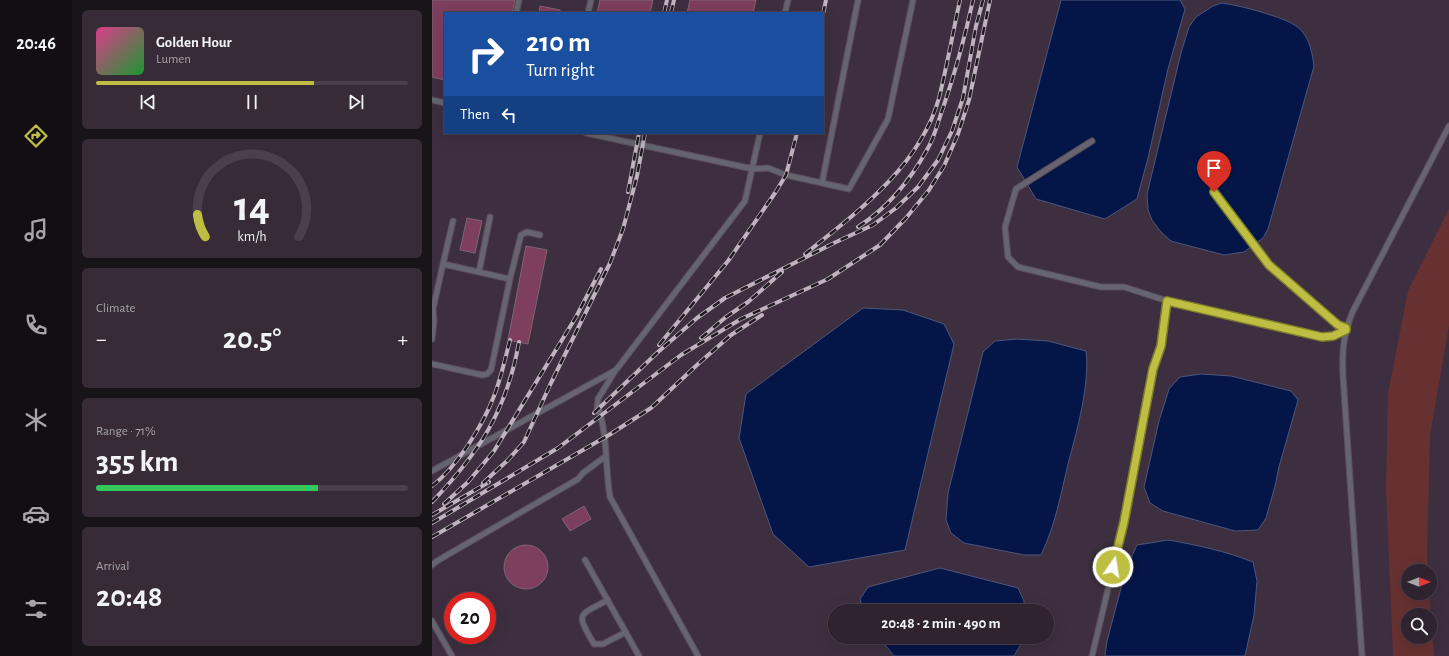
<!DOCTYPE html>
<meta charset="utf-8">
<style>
:root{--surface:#2e232f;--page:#362b37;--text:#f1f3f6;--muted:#a7a4aa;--line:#49404b;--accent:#bebf42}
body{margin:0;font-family:"Alegreya Sans",sans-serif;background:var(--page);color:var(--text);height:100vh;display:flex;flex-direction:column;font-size:15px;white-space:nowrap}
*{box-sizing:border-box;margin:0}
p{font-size:13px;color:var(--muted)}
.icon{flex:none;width:22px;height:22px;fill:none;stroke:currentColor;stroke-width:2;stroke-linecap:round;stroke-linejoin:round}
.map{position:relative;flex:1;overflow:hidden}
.sheet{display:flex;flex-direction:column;gap:10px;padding:10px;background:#19131a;width:360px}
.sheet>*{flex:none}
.top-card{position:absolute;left:12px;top:12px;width:380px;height:122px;border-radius:0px;box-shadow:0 4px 16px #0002,0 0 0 1px var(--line);background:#1a4fa0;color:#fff;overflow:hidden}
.needle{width:26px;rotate:90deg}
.controls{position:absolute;left:969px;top:564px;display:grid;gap:8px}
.controls a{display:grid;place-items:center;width:36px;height:36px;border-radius:50%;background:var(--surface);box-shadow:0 4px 16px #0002,0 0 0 1px var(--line);font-size:20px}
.speed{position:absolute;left:12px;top:592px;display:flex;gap:8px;font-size:20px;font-weight:700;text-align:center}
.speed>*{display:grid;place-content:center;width:52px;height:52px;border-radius:50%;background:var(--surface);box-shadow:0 4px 16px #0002,0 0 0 1px var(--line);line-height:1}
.speed .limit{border:6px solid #d22;background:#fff;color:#111}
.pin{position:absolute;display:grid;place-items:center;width:34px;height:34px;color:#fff;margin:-41px -17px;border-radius:50% 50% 50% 0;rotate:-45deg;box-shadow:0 0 4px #0007}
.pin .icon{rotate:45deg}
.me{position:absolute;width:44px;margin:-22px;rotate:13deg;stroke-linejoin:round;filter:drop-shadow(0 0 3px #0008)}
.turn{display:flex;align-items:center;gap:14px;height:84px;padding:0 16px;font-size:18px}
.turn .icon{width:52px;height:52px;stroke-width:2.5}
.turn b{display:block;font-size:28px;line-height:34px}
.then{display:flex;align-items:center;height:38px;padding:0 16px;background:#0003;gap:8px;font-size:15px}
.big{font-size:30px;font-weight:700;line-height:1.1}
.sheet .widget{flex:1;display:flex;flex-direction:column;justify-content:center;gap:6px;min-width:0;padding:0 14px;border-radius:6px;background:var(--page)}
.sheet .dial{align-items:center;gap:0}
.dial svg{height:104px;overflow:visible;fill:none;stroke:var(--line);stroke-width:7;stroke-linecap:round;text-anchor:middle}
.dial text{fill:var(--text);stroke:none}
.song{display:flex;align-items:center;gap:12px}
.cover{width:48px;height:48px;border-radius:6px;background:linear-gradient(135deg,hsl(330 70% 55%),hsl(130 70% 35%))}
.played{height:4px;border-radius:2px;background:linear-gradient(90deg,var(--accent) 70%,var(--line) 70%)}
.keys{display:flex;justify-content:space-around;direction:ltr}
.heat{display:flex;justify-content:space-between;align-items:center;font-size:22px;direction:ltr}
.charge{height:6px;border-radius:3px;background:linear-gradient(90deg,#34c759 71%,var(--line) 0)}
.trip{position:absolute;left:396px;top:604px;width:226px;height:40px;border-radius:20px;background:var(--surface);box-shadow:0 4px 16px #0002,0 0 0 1px var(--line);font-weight:700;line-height:40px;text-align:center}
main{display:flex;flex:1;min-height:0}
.tabs{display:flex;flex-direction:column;width:72px;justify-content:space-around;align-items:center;background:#120e13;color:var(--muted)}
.tabs .icon{width:28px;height:28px}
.tabs .selected{color:var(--accent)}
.tabs b{font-size:18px;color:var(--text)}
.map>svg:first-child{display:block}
.green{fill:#673131;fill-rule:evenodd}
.water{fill:#041647;stroke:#4d567c}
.building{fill:#7e3e5d;stroke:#7f6670}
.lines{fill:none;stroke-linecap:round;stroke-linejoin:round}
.lane-casing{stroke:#5b4d5c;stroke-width:7}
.lane{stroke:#66646e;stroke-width:5}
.rail-casing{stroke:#beb3bf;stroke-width:4}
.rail{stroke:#201a21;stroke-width:2.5;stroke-dasharray:8;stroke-linecap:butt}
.route-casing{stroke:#7c7c2b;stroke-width:10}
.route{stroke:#bebf42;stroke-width:7}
</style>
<main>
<nav class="tabs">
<b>20:46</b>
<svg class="icon selected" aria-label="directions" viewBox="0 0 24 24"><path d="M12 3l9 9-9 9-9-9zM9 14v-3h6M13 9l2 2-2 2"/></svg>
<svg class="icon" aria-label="music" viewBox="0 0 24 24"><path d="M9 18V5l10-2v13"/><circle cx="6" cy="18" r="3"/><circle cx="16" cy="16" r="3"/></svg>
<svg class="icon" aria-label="phone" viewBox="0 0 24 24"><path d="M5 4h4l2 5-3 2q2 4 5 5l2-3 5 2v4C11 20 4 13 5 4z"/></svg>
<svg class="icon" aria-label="climate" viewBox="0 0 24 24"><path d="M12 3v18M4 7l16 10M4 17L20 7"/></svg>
<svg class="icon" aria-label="car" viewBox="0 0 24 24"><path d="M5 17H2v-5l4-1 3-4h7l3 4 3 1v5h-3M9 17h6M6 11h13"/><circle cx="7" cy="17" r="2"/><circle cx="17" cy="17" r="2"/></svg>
<svg class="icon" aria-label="filters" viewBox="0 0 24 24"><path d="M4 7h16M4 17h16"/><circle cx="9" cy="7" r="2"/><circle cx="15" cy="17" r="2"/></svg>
</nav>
<section class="sheet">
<div class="widget">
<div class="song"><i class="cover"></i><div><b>Golden Hour</b><p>Lumen</p></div></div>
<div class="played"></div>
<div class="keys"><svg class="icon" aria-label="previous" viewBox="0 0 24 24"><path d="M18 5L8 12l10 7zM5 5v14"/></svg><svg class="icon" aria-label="pause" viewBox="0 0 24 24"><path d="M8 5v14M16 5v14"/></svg><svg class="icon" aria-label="next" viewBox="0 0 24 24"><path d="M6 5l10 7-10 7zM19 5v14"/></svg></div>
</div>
<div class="widget dial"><svg viewBox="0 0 100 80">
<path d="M14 69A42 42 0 1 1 86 69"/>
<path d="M14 69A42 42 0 0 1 8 52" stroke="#bebf42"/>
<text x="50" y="56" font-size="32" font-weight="700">14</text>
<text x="50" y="72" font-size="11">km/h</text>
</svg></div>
<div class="widget"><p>Climate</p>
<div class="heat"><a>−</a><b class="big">20.5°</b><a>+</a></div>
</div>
<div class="widget"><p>Range · 71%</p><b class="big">355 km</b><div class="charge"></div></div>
<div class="widget"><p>Arrival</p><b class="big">20:48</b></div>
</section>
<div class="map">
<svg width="1017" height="656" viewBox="0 0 1017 656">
<rect width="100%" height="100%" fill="#3d2f3f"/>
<!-- green -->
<path class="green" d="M 1017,209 L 1017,326 L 998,435 L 995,556 L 996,571 L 976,571 L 976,593 L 997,593 L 1002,656 L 961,656 L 954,489 L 956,393 L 976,291 ZM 976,615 L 998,615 L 998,637 L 976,637 Z"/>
<!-- water -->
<path class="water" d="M 629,0 L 748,0 L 753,9 L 736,69 L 716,158 L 705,199 L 673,219 L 604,199 L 585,167 Z
M 790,3 C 803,5 816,8 829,12 C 864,23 877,26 882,66 L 836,229 L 831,238 L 812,252 L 792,255 L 739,241 L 729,232 L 720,220 L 716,210 L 715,194 L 749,53 L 757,27 L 764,17 L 781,6 Z
M 431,308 L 471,310 L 512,324 L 522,344 L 473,550 L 377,567 L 341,534 L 307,438 L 314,394 Z
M 585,339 L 616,341 L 654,351 C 658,385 645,430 636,464 C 629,494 623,526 609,555 L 592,555 L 532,543 L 519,533 L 514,520 L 516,493 L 551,352 L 563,341 Z
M 769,374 L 799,376 L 859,391 L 866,400 L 847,467 L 843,486 L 834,518 L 826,530 L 803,531 L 731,511 L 718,503 L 712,487 L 727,421 L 737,389 L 748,377 Z
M 736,540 C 765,545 793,551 821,562 L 825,581 L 822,615 L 813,656 L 673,656 L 675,641 L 694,569 L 705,545 Z
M 508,568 L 586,588 L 592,601 L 591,611 L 431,611 L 428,599 L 436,587 Z
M 447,637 L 590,637 L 589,644 L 582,656 L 462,656 Z"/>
<!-- building -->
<path class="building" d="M 0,0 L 83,0 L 80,13 L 13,13 L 13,80 L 0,77 Z
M 168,0 L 221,0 L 218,13 L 165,13 Z
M 258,0 L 324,0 L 321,13 L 255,13 Z
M 108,6 L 128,10 L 128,13 L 107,13 Z
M 35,218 L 50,221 L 43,253 L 28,250 Z
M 94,246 L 115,250 L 96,344 L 76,340 Z
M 152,506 L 159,519 L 138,531 L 130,519 Z
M72 567a22 22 0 1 1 44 0a22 22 0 1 1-44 0Z"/>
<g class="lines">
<!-- lane casing -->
<g class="lane-casing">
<path id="lane" d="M 84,13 L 87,0
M 156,13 L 159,0
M 353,13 L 356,0
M 0,100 L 13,103
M 154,133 L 321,169 L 336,168 L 354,175 L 417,189 L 456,119 L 481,0
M 660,141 L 584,189 L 573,227 L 576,257 L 586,267 L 669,287 L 692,287 L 745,304 L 890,337 L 901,336 L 914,330
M 390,183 L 426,0
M 782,192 L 837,265 L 906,325 L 914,328
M 11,264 L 21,221
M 47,272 L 58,217
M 78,279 L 89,235 L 95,232 L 108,235
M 0,339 L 2,321 L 1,309 L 11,264 L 78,279 L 59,370 L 55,374 L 50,375 L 0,364
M 183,371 L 166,399 L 165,409 L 167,410 C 176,438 173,468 178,497 L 266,656
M 0,471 L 184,370 L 313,201 L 328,133
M 153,560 L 207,656
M 0,565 L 5,561 L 146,479 L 151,473 L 174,456
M 176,600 C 145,616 144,613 162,644 L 171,644 L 194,632
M 0,621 L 20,656
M 660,656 L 692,522 L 721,369 L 729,346 L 735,301
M 930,656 L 911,376 C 910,351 911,337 920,313 L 1017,126"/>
</g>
<!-- lane -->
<use href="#lane" class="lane"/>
<!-- rail casing -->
<g class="rail-casing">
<path id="rail" d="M 232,13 L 235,0
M 239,13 L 242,0
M 391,14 L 394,0
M 196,192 L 207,133
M 426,227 C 457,207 478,181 496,148 C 503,136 506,121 511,108 C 523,73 533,37 541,0
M 373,254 C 426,212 488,166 507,98 C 515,66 521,32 528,0
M 269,338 L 294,317 L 316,302 L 350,272
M 227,345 L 296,261 L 343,193 L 354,175 L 365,133
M 162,413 L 226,352 L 265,318 L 293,298 L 404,242 L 441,225 L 464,208 L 486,187 L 506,160 L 520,131 L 531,98 L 544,26 L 551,0
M 51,483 L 76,460 L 92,442 L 118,385 L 178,263 L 191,229 L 205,176 L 213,133
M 0,486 C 25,467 51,425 62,396 C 69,378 73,359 78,340
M 0,502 C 47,453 75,410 87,342
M 12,504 L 36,482 L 62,451 L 144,317 L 169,269
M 0,515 L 57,482
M 0,523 L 126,448 L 249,355 L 309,319 L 396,279 L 448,245 L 474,218 L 497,190 L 512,166 L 526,134 L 537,100 L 558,0
M 0,537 L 177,435 L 219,408 L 266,364 L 299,335 L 330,315"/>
</g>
<!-- rail -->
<use href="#rail" class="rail"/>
</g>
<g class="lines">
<!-- route casing -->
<g class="route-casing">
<path id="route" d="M 681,567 L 692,522 L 721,369 L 729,346 L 735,301 L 890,337 L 901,336 L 914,330 L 914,328 L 906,325 L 837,265 L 782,192"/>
</g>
<!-- route -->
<use href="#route" class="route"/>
</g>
</svg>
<div class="controls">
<a><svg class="needle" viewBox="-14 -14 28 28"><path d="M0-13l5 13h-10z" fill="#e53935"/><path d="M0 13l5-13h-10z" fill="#a7a4aa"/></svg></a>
<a><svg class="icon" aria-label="search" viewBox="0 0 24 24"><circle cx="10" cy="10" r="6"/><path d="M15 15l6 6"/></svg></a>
</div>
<div class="speed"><div class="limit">20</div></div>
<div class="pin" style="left:782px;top:192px;background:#d93025"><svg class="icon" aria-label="arrive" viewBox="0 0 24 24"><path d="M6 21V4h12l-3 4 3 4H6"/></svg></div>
<svg class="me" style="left:681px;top:567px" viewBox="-20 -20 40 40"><circle r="17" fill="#bebf42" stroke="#fff" stroke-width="3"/><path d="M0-11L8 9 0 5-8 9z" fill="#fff"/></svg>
<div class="trip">20:48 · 2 min · 490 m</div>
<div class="top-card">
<div class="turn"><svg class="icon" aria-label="right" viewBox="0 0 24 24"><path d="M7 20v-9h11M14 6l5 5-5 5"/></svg><div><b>210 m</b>Turn right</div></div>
<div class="then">Then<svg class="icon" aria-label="left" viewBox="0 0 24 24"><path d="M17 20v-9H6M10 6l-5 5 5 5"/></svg></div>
</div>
</div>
</main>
